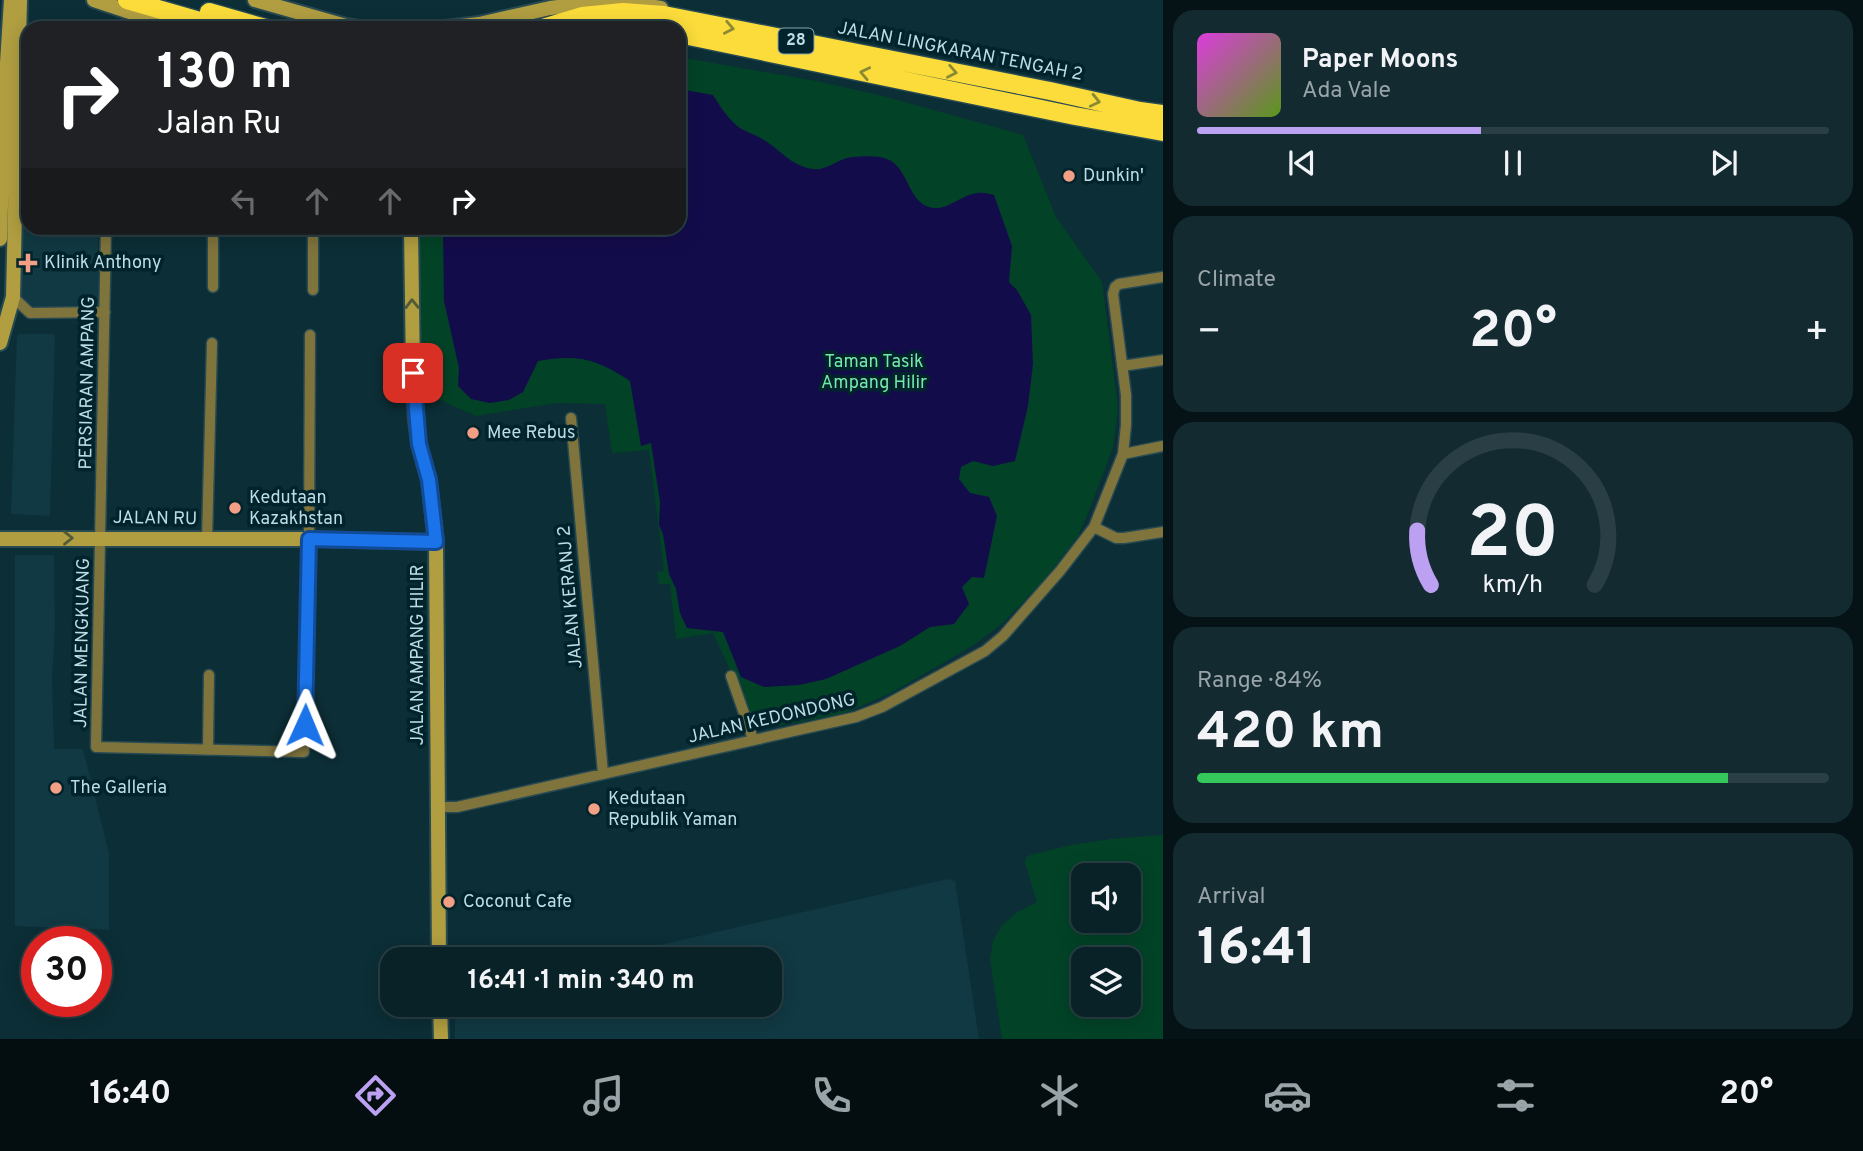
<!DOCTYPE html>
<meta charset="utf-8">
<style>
:root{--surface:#092228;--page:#122a30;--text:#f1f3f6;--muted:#99a4a8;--line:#293f45;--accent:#bca0f2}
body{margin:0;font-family:Overpass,sans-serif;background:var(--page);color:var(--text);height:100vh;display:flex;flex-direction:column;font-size:26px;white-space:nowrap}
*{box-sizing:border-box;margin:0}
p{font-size:23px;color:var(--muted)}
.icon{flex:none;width:38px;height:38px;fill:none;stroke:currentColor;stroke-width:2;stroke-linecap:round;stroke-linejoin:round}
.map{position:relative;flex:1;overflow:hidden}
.side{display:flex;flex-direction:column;gap:10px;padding:10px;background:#051316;width:700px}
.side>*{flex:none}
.top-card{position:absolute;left:21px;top:21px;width:665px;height:214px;border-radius:21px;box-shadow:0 4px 18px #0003,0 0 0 2px var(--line);background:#202124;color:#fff;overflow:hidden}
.fabs{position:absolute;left:1071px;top:863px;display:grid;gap:14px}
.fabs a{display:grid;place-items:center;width:70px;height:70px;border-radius:14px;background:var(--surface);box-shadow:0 4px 18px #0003,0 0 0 2px var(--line);font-size:35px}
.speed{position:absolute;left:21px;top:926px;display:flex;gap:14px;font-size:35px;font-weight:700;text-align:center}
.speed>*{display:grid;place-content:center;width:91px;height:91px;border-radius:50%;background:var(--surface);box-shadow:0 4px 18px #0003,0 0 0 2px var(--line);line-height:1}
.speed .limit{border:10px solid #d22;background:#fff;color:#111}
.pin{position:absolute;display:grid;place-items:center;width:60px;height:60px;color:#fff;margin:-30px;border-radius:14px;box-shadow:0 4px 10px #0006}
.me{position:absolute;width:77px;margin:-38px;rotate:1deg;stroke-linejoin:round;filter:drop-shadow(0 0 5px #0008)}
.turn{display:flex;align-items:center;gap:24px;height:147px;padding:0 21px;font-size:32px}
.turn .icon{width:91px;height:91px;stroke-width:2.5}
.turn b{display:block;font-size:49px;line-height:60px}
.lanes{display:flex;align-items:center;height:66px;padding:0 21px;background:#0003;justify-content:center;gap:35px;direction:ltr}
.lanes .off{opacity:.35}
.big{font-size:52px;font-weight:700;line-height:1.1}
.side .card{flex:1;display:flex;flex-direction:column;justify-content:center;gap:10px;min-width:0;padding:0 24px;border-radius:21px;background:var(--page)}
.side .dial{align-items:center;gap:0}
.dial svg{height:182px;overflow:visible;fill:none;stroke:var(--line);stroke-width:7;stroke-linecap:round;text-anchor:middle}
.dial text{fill:var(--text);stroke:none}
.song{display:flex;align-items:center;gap:21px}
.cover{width:84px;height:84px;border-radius:10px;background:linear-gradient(135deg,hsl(300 70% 55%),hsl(90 70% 35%))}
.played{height:7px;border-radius:4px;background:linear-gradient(90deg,var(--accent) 45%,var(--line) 45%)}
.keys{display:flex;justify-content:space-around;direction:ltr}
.heat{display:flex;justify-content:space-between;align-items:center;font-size:38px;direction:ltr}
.charge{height:10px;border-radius:5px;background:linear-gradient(90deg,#34c759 84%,var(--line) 0)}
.trip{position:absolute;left:380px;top:947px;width:402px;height:70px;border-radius:21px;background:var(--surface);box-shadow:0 4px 18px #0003,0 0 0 2px var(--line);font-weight:700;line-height:70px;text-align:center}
.menu{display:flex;height:112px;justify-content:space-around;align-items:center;background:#040e10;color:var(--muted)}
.menu .icon{width:49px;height:49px}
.menu .selected{color:var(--accent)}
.menu b{font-size:32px;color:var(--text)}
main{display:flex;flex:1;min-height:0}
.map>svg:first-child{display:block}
.built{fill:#113943}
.green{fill:#024327;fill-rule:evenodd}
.water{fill:#130c4b}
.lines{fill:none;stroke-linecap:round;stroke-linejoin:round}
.street-casing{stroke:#284a52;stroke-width:13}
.secondary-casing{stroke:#284a52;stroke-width:18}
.highway-casing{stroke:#284a52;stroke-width:21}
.street{stroke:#80743d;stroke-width:10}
.secondary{stroke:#b19e41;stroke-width:14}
.highway{stroke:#fbdc3b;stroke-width:18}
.oneway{stroke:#8a8934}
.oneway2{stroke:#505b35}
.route-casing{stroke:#114b97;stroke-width:18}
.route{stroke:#1a73e8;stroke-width:12}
.poi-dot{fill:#f39f85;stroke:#01242c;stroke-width:2.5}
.labels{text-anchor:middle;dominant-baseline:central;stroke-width:7;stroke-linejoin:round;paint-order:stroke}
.shield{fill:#01242c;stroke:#85a5ae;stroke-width:2}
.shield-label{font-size:16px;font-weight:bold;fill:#bedce5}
.street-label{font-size:18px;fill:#bedce5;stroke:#01242c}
.poi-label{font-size:18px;fill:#bedce5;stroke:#01242c;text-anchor:start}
.park-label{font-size:18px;fill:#76e9aa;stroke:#01242c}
</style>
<main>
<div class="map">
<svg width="1163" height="1039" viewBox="0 0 1163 1039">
<rect width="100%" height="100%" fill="#0c2e36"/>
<!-- built -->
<path class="built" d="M 25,55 L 28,55 L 28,228 L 98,228 L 98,306 L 34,307 L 18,295 Z
M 17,334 L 55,334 L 50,516 L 11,514 Z
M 15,555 L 54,555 L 55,628 L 52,680 L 54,749 L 83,749 L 109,853 L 109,930 L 15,926 Z
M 947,879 L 955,881 L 979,1039 L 455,1039 L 455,1005 L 770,1004 L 770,959 L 599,959 Z"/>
<!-- green -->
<path class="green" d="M 679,57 L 821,82 L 883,96 L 1023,135 L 1056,217 L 1102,282 L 1118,408 L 1113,448 L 1088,513 L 1078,536 L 1045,579 L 1003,623 L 974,645 L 891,693 L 845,713 L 768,728 L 758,725 L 752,716 L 713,633 L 676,639 L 670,584 L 659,584 L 657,572 L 664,571 L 649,450 L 612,453 L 605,404 L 557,403 L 476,416 L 437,399 L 421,380 L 419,228 L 679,228 Z
M 1163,835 L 1163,1039 L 1002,1039 L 990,959 L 993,941 L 1002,925 L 1016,913 L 1037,902 L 1025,863 L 1026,858 L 1030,855 L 1071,845 L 1111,839 ZM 1083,875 L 1129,875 L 1129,920 L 1083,920 ZM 1083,959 L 1129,959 L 1129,1004 L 1083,1004 Z"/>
<!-- water -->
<path class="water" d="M 679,89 L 713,95 C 720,106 726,116 736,125 C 744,132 755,134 764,140 C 782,151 796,171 820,169 C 829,167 836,162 844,159 C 853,156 878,155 887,159 C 909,167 908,205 933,208 C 949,210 962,194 978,193 C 983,192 989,194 994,195 L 1012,246 L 1009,282 L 1017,290 L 1031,315 L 1033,364 L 1028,406 L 1015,461 L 993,466 L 973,461 L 961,467 L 959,479 L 970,493 L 989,497 L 997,516 L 984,578 L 972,577 L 962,587 L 969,604 L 954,624 L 930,627 L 900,646 L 826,679 L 799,685 L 764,687 L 741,677 L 723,632 L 687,628 L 680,613 L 676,589 L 669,574 L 663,534 L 659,525 L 660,502 L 651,443 L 641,446 L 630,381 C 597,359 578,354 538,361 L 523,392 L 509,400 L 490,403 L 471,399 L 458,386 L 459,368 L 444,301 L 443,228 L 679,228 Z"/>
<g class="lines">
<!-- street casing -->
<g class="street-casing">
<path id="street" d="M 106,228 L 96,747 L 304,752 L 309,539 L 310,335
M 213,228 L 213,287
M 313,290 L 313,228
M 13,297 L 30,313 L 105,312
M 1122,366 L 1163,360
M 571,418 L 603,773
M 1123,454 L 1163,446
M 1094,527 L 1116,538 L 1124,538 L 1163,532
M 207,539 L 212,343
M 731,676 L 753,739
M 208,750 L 209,675
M 439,807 L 457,807 L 856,717 L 882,707 L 985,651 L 1003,636 L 1060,571 L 1094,527 L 1123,454 L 1126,425 L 1126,395 L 1113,294 L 1115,287 L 1119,284 L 1163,277"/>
</g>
<!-- secondary casing -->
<g class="secondary-casing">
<path id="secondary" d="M 94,0 L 178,28
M 255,0 L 346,26 L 359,28
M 445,28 L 479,24 L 550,8 L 598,2 L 632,3 L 661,8
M 411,228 L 413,373 L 416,420 L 419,444 L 429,480 L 436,542 L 439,959
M 0,239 L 4,110 L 11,0
M 0,343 L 13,297 L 20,0
M 0,539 L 309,539 L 436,542
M 440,1004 L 441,1039"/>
</g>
<!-- highway casing -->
<g class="highway-casing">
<path id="highway" d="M 127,0 L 224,28
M 209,12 L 265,28
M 542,28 L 582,16 L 623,12 L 664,15 L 1050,91 L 1140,111 L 1163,114
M 617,28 L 635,28
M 679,34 L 1075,116 L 1163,132"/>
</g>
<!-- street -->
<use href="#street" class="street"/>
<!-- secondary -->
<use href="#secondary" class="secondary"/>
<!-- highway -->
<use href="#highway" class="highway"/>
</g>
<!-- one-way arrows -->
<defs><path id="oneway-chevron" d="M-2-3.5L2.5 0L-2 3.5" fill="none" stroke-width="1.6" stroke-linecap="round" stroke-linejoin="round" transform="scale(1.75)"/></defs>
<g class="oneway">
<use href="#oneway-chevron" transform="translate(729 28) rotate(11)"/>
<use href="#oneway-chevron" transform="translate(952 72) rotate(11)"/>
<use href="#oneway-chevron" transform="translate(865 73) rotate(-168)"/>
<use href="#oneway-chevron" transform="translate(1095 101) rotate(13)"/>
</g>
<g class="oneway2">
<use href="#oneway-chevron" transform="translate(412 304) rotate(-91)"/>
<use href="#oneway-chevron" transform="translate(68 538)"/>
</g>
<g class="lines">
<!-- route casing -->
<g class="route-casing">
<path id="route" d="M 305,725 L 309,539 L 436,542 L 429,480 L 419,444 L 413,373"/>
</g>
<!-- route -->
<use href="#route" class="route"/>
</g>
<!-- markers -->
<g class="poi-dot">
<circle cx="1069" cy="176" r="7"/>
<path d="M24.5 252.5h7v7h7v7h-7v7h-7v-7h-7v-7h7z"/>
<circle cx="473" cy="433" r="7"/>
<circle cx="235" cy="508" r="7"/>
<circle cx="56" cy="788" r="7"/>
<circle cx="594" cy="809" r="7"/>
<circle cx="449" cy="902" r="7"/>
</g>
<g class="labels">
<!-- shield labels -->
<rect class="shield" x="778.5" y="28.5" width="35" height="25" rx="5"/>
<g class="shield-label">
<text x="796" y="41">28</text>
</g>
<!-- street labels -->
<g class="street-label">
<text transform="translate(960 52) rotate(11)">JALAN LINGKARAN TENGAH 2</text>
<text transform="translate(88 383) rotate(-89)">PERSIARAN AMPANG</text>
<text transform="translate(155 519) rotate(1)">JALAN RU</text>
<text transform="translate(571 597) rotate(-95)">JALAN KERANJ 2</text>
<text transform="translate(83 643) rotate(-89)">JALAN MENGKUANG</text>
<text transform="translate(418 655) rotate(-90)">JALAN AMPANG HILIR</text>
<text transform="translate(772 719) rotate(-13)">JALAN KEDONDONG</text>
</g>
<!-- poi labels -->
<g class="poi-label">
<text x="1083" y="176">Dunkin'</text>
<text x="44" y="263">Klinik Anthony</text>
<text x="487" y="433">Mee Rebus</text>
<text x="249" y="498">Kedutaan<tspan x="249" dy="21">Kazakhstan</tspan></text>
<text x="70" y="788">The Galleria</text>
<text x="608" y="799">Kedutaan<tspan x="608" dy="21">Republik Yaman</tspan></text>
<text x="463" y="902">Coconut Cafe</text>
</g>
<!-- park labels -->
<g class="park-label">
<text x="874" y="362">Taman Tasik<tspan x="874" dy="21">Ampang Hilir</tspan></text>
</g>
</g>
</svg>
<div class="fabs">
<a><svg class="icon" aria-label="sound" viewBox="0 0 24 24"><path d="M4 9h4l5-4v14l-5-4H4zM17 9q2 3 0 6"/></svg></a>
<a><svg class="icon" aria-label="layers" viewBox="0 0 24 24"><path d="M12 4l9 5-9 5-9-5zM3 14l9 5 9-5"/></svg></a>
</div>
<div class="speed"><div class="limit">30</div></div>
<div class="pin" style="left:413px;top:373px;background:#d93025"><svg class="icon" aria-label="arrive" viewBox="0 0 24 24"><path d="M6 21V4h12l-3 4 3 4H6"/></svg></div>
<svg class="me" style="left:305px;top:725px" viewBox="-20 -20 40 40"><path d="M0-17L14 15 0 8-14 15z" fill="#1a73e8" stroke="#fff" stroke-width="4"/></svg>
<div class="trip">16:41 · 1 min · 340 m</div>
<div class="top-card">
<div class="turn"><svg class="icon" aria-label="right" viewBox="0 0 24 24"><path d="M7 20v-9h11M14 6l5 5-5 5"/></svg><div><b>130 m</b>Jalan Ru</div></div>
<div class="lanes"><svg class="icon off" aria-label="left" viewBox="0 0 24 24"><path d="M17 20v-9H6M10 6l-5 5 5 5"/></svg><svg class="icon off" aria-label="ahead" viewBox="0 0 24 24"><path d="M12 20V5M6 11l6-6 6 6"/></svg><svg class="icon off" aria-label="ahead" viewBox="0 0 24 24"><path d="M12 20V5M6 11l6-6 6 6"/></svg><svg class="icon" aria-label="right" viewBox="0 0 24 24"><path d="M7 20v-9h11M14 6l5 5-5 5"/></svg></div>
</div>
</div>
<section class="side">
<div class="card">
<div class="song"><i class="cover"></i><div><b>Paper Moons</b><p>Ada Vale</p></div></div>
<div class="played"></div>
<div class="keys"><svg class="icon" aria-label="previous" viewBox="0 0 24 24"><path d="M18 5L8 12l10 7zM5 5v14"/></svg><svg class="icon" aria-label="pause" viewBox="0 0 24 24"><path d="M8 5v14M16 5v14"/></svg><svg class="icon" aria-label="next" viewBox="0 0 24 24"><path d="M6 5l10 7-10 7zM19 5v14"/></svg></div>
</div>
<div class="card"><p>Climate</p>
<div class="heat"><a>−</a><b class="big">20°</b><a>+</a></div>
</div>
<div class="card dial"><svg viewBox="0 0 100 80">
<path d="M14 69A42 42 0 1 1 86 69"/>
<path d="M14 69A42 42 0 0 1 8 45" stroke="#bca0f2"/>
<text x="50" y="56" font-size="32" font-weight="700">20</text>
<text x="50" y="72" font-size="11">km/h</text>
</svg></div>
<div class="card"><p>Range · 84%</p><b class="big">420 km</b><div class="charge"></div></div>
<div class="card"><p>Arrival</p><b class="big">16:41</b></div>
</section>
</main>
<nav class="menu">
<b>16:40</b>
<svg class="icon selected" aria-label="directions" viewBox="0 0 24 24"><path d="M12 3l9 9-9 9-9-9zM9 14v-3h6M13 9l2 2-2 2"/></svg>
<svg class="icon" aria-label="music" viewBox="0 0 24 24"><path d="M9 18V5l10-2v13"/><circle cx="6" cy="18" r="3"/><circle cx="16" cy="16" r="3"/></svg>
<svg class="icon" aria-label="phone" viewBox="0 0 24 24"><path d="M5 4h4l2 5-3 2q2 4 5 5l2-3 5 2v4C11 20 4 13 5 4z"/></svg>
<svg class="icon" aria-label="climate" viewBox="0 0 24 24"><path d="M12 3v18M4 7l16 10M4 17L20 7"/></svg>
<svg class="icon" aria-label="car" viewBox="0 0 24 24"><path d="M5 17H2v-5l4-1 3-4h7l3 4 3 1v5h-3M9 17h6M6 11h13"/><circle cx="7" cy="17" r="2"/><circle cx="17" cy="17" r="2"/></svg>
<svg class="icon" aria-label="filters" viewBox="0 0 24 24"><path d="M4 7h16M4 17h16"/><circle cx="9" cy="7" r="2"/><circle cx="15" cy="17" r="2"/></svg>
<b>20°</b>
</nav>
